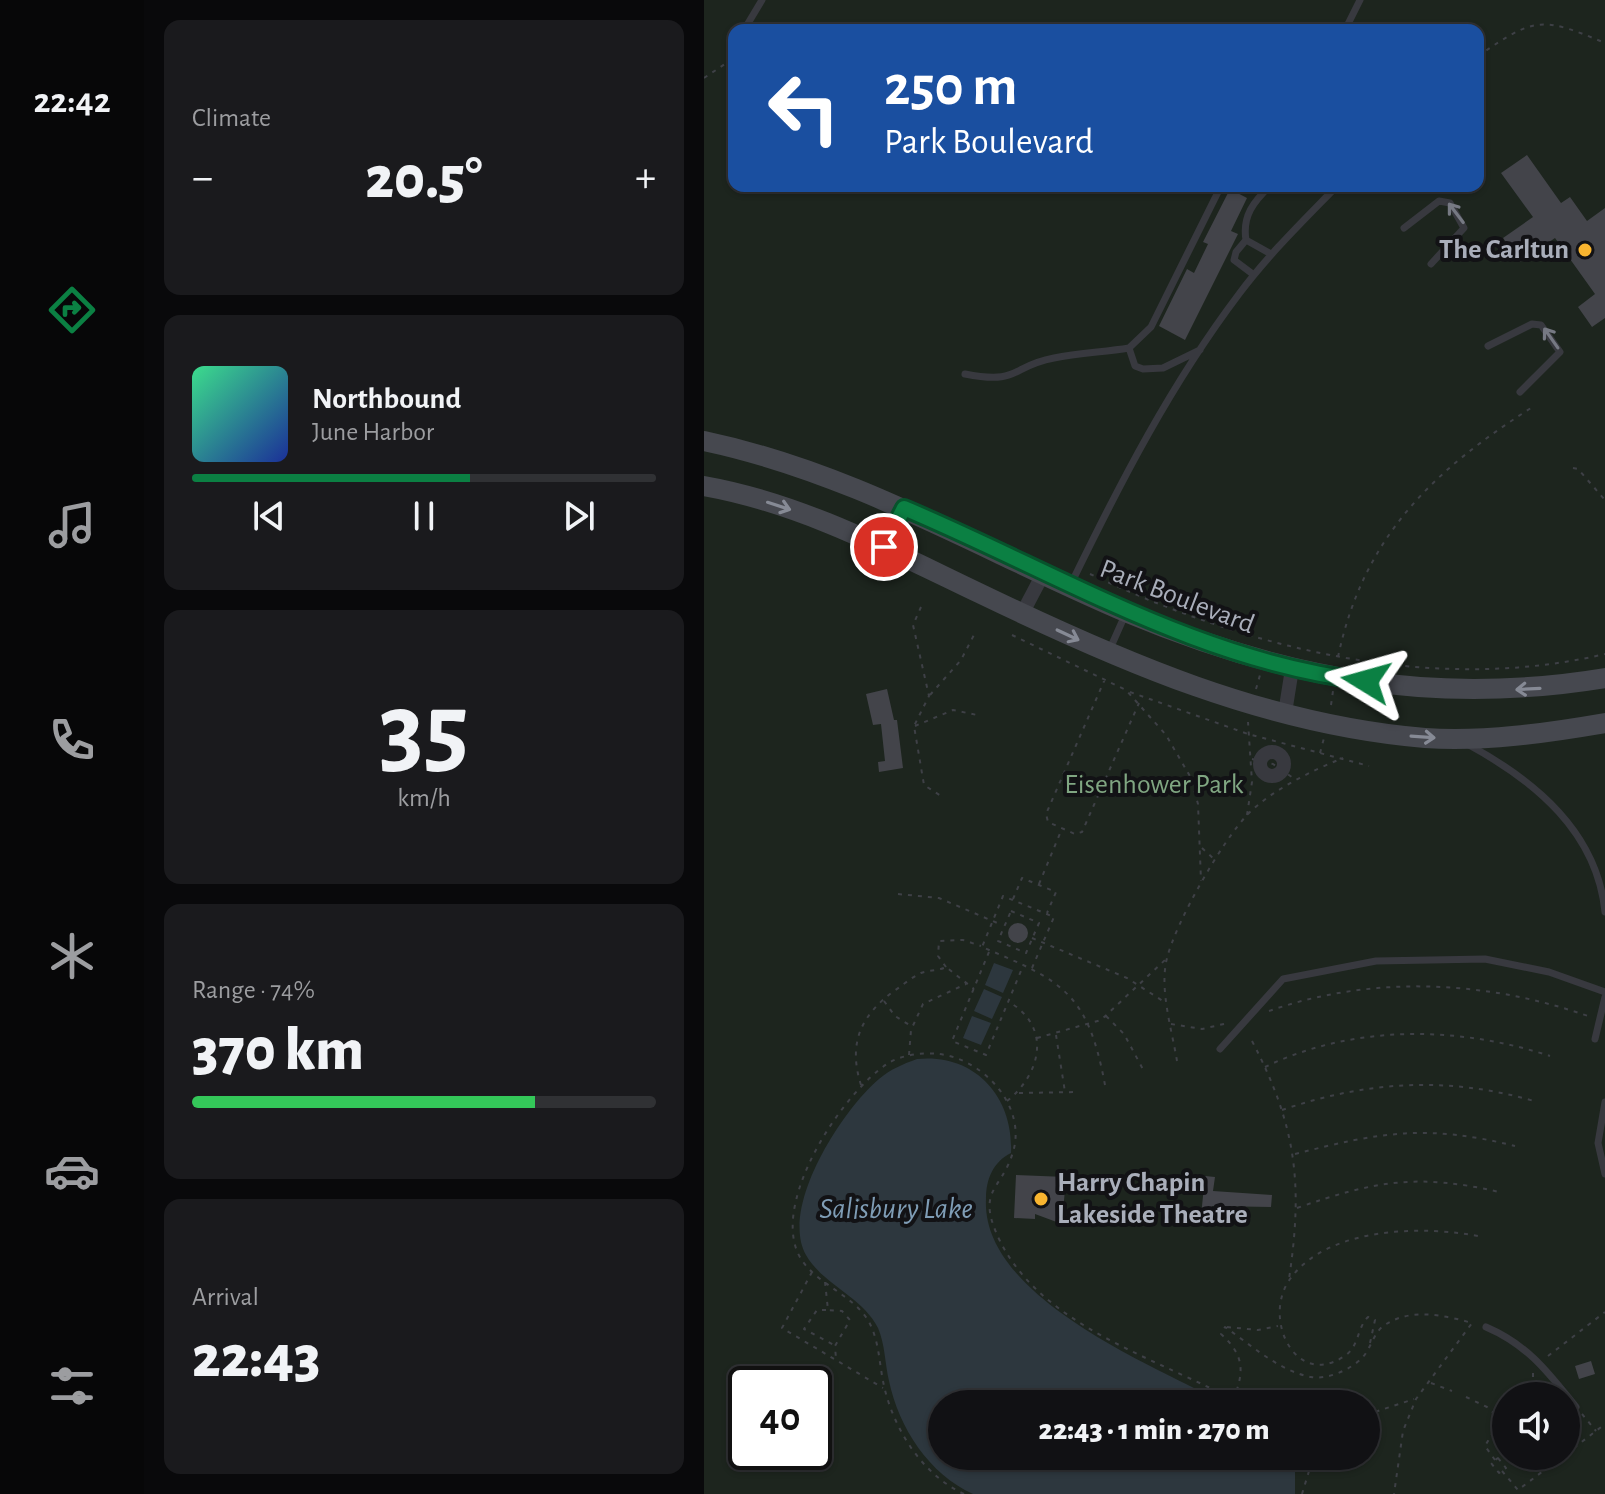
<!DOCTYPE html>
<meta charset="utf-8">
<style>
:root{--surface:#111114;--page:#1a1a1d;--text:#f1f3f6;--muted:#9c9da0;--line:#303134;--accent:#0b8043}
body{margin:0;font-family:"Alegreya Sans",sans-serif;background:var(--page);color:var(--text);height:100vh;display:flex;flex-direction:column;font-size:30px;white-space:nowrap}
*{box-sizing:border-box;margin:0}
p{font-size:26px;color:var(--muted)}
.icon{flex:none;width:44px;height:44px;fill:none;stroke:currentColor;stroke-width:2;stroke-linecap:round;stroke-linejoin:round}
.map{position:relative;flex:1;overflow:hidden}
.details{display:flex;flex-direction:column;gap:20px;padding:20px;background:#09090b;width:560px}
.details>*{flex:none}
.banner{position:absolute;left:24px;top:24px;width:756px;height:168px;border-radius:16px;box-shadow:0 2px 6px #0004,0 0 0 2px var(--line);background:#1a4fa0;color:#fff;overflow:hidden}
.buttons{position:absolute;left:788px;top:1382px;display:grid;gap:16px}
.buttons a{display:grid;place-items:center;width:88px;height:88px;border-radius:50%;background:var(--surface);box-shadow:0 2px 6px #0004,0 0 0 2px var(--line);font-size:40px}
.speed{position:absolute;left:24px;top:1366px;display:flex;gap:16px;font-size:40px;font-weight:700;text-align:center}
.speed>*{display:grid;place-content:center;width:104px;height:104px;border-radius:50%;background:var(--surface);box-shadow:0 2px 6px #0004,0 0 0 2px var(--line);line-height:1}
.speed .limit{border:4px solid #111;border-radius:12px;background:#fff;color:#111}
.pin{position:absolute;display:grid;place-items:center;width:68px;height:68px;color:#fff;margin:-34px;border:4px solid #fff;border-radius:50%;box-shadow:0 2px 8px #0007}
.me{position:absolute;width:88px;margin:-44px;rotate:278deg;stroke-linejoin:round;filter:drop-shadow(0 0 6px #0008)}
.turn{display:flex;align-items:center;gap:28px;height:168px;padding:0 24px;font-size:36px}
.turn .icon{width:104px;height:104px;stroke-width:2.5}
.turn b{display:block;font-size:56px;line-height:68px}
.big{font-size:60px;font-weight:800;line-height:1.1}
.details .tile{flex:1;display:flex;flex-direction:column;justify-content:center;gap:12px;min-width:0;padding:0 28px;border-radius:16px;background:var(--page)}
.details .dial{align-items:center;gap:0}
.dial b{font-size:104px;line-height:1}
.song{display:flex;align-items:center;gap:24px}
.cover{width:96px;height:96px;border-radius:12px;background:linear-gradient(135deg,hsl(150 70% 55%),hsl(230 70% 35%))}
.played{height:8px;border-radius:4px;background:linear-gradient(90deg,var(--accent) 60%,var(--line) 60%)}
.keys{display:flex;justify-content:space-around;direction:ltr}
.heat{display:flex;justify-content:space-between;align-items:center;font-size:44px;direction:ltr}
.charge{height:12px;border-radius:6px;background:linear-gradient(90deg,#34c759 74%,var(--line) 0)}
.trip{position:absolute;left:224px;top:1390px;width:452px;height:80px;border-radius:40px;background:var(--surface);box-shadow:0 2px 6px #0004,0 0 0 2px var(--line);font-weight:800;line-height:80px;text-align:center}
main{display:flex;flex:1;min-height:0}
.menu{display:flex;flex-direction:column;width:144px;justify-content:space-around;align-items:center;background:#070708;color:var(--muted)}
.menu .icon{width:56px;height:56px}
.menu .active{color:var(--accent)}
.menu b{font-size:36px;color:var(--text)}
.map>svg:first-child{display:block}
.green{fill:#1d251e;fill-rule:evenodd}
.water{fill:#2d373e}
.building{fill:#43444a}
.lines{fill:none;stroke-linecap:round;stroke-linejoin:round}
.path{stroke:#3e4046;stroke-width:2;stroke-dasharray:4 6;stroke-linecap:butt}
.lane{stroke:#38393f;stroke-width:7}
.street{stroke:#38393f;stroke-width:14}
.secondary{stroke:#46484f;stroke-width:20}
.oneway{stroke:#767983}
.oneway2{stroke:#868a95}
.route-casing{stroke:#07532c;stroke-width:20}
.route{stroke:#0b8043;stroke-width:14}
.poi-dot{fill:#f9b530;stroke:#121215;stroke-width:3}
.labels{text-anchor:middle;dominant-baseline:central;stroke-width:8;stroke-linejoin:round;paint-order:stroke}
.poi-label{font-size:28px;font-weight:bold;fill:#a9aeba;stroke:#121215;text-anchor:end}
.street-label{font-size:28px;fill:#a9aeba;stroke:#121215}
.park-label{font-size:28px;fill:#80a682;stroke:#121215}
.water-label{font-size:30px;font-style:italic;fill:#7f9db6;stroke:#121215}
</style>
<main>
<nav class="menu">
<b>22:42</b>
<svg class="icon active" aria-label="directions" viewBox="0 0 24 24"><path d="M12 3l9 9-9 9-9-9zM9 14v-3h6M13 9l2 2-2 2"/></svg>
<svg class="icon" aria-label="music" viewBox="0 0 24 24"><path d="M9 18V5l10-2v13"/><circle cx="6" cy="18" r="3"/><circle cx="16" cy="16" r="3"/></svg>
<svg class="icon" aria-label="phone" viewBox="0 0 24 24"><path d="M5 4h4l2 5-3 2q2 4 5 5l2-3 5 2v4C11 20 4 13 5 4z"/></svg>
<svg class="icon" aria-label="climate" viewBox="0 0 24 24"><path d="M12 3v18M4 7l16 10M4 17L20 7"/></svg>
<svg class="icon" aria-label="car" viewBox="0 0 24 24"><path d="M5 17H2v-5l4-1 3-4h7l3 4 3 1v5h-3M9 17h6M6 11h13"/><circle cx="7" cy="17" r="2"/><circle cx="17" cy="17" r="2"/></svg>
<svg class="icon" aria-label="filters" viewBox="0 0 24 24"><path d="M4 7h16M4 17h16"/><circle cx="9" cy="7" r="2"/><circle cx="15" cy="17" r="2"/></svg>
</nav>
<section class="details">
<div class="tile"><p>Climate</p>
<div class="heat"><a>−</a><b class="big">20.5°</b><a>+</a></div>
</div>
<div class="tile">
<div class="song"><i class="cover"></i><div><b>Northbound</b><p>June Harbor</p></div></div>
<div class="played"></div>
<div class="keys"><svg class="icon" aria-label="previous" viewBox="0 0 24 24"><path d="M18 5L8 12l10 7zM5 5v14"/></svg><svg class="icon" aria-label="pause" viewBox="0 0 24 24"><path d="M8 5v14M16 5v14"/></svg><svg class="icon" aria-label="next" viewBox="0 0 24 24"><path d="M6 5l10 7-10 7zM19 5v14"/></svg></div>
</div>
<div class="tile dial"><b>35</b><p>km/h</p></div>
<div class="tile"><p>Range · 74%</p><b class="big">370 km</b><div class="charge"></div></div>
<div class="tile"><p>Arrival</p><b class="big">22:43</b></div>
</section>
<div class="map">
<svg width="901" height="1494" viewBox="0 0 901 1494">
<rect width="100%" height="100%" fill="#17171a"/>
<!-- green -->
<path class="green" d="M 0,0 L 901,0 L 901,1494 L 0,1494 ZM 30,30 L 774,30 L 774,186 L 30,186 ZM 42,1384 L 110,1384 L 110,1452 L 42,1452 ZM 802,1396 L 862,1396 L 862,1456 L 802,1456 ZM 238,1404 L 662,1404 L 662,1456 L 238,1456 Z"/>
<!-- water -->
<path class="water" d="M 290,963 L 309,970 L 299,993 L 281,985 Z
M 280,989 L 298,997 L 288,1019 L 270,1011 Z
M 268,1016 L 287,1023 L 277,1045 L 259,1038 Z
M 213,1059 C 271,1053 310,1097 307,1153 C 289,1162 282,1179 282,1199 C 277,1297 450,1366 522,1404 L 238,1404 L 238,1456 L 591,1456 L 591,1494 L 269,1494 C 225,1474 195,1428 185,1381 C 181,1364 181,1344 174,1328 C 158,1296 119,1285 102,1255 C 75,1207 139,1109 175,1079 C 187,1069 199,1064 213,1059 Z"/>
<!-- building -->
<path class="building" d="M 823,155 L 857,203 L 866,197 L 883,221 L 901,208 L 901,318 L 888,327 L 874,307 L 891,294 L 851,238 L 816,262 L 799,238 L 829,217 L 797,173 Z
M 526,189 L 543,198 L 527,231 L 534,234 L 481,340 L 455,326 L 483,269 L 490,273 L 504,244 L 499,242 Z
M 183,689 L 190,720 L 193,720 L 199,768 L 175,772 L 174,762 L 181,761 L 177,724 L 169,725 L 162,694 Z
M304 933a10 10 0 1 1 20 0a10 10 0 1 1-20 0Z
M 312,1175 L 362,1177 L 358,1224 L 331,1214 L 331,1219 L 310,1218 Z
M 501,1176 L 511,1177 L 509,1191 L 568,1195 L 567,1207 L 508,1206 L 507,1217 L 497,1216 Z
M 887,1361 L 891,1374 L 875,1379 L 871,1366 Z"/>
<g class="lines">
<!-- path -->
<path class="path" d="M 774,56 C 831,17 837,16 901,43
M 0,78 L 30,58
M 869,468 L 874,469 L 901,500
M 386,574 C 543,648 728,695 901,654
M 217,607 L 209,625 L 225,696 L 210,726 L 220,785 L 237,796
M 308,635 L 422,690 L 462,735 L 487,778 L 494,804 L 497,881
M 634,657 C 659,538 727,472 827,408
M 401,679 L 342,814 L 344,822 L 371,834 L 378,832 L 435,703
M 552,689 L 556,675
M 426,692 L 544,734 L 665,766
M 226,695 L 257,660 L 272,631
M 627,705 L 629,691
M 211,726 L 249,710 L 273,715
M 616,753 L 620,738
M 548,759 L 569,764 L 592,780
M 543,815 L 548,782 L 544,722
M 498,848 L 511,860
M 335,884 L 357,831
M 194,894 L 235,898 L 298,925
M 309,899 L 318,878 L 352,892 L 343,913
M 307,911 L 335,923 L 322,953 L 294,941 Z
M 328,938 L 423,978 L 462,1003
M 285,952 L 248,1041 L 282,1055 L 319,966
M 242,967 L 234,956 L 235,941 L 259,940 L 277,946
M 328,968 L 350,917 L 299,896 L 278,947 C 359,981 384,993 401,1085
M 180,1001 L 191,1016 L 207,1026
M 565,1011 C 668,975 781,980 884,1016
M 402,1016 L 420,1034 L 441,1073
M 467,1024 L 498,1029 L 524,1023
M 352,1035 L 361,1092
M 333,1038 L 397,1020 L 461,960
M 548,1041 C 593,1127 599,1185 585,1279
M 205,1055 L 207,1030 L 219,1004 L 262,984
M 473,1061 C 468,1030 455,989 463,958 C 472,922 518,841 544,814 C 568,790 607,771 639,758
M 561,1067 C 650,1024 755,1026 846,1056
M 157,1085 C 144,1044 156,1016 190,991 C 199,985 208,977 217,973 C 225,970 234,971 242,967 L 270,989
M 315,1093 L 374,1092
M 303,1101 C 337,1074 348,1027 305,1002
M 578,1110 C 663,1081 743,1076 830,1101
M 591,1154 C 677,1132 723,1124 811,1146
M 593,1208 C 670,1181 714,1173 795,1192
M 108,1272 L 78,1328 L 179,1388
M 121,1282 L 124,1310 L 138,1311 L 146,1320 L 131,1346 L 132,1359
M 122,1310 L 113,1310 L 100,1329 L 130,1345
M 523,1327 L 554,1330 L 574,1326
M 666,1343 L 671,1320 L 664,1317 C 652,1329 656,1347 639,1357 C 591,1388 558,1318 586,1279 C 624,1226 722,1225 779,1237
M 844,1356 L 901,1312
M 829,1373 L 829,1386 L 837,1396
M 727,1383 L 748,1391
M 816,1396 L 832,1393
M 762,1397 L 783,1407 L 802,1424
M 529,1400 C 541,1371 540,1355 517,1334 L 521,1327 C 547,1345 575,1371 607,1377 C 623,1380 646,1370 658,1358 C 666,1350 669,1335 678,1327 C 704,1307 740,1315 768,1323 L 712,1399 L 699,1431 L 690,1494
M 878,1414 L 892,1431
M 662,1415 L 710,1399
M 862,1454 L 901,1424
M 826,1456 L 838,1471
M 794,1458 L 802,1468 L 795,1473 L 787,1463 Z
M 791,1460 L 781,1446 L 802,1410
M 798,1471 L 814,1490 L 859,1456
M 260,1494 C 217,1474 188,1427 179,1381 C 175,1361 175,1341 165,1322 C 149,1293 105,1282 93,1251 C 71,1196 138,1094 183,1064 C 196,1055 219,1052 235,1054 C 279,1059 323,1106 309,1152 C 297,1192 271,1189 296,1241 C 340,1329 457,1359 537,1404
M 598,1494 L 605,1471 L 598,1456"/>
<!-- lane -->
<path class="lane" d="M 40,30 L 58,0
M 641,30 L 656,0
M 700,228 L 735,201 L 746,203 L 760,228 L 727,264
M 542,240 C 538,216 550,201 566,186
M 550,275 L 530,260 L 532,252 L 542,240 L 567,254
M 784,346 L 828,324 L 837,325 L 856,352 L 816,392
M 496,350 L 459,368 L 439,369 L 431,366 L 425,348 L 447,327 L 517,186
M 261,374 C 317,385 306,366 350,358 C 375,353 400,352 425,348
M 367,584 C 416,483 467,384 535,294 C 564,255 599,221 633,186
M 405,651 L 421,615
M 765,745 C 831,781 893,832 901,912
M 891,1039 L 901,997
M 516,1049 L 579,979 L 672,961 L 781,959 L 845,972 L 901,992
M 901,1102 L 894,1143 L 901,1174
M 782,1327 C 824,1345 844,1372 872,1407"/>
<!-- street -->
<path class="street" d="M 180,547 L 200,508
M 318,614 L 339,574
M 581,713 L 588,669
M556 764a12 12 0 1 1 24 0a12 12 0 1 1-24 0Z"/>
<!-- secondary -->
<path class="secondary" d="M 0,441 C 152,473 282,553 424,613 C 582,679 731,706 901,678
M 0,486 C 97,503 187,551 275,593 C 416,661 562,725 721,738 C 780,742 843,733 901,723"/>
</g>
<!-- one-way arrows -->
<defs><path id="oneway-shaft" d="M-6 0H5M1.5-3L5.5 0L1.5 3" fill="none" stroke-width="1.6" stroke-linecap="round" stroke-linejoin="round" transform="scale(2)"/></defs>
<g class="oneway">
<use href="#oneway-shaft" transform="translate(752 213) rotate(-127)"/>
<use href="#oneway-shaft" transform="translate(847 338) rotate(-125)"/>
</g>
<g class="oneway2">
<use href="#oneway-shaft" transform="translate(75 506) rotate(18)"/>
<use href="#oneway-shaft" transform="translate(364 635) rotate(25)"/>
<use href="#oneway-shaft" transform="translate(824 689) rotate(177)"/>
<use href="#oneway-shaft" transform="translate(719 737) rotate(4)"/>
</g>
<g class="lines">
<!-- route casing -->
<g class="route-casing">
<path id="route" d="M 180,547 L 200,508 C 352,572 495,662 662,681"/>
</g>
<!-- route -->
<use href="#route" class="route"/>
</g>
<!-- markers -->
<g class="poi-dot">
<circle cx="881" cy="250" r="8"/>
<circle cx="337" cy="1199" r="8"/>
</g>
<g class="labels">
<!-- poi labels -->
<g class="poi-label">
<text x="865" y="250">The Carltun</text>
<text x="353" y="1183" text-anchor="start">Harry Chapin<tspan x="353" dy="32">Lakeside Theatre</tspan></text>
</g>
<!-- street labels -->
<g class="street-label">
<text transform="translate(473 597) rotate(21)">Park Boulevard</text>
</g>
<!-- park labels -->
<g class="park-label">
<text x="450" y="785">Eisenhower Park</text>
</g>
<!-- water labels -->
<g class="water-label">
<text x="192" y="1209">Salisbury Lake</text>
</g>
</g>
</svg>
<div class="buttons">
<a><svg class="icon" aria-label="sound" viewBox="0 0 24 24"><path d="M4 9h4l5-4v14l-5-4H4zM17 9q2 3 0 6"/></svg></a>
</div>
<div class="speed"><div class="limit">40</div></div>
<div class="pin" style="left:180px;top:547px;background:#d93025"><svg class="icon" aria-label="arrive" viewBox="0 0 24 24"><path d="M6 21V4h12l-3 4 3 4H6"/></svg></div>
<svg class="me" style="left:662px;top:681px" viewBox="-20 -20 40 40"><path d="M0-17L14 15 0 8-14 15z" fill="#0b8043" stroke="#fff" stroke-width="4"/></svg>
<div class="trip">22:43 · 1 min · 270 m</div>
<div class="banner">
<div class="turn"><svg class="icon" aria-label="left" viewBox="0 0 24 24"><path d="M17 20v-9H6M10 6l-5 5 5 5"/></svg><div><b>250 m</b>Park Boulevard</div></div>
</div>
</div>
</main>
